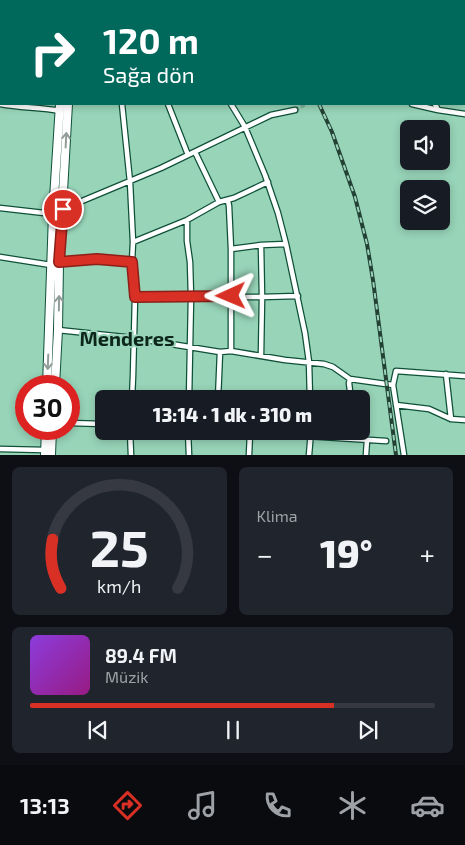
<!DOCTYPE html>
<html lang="tr">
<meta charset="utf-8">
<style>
:root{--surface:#171b24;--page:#20242c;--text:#f1f3f6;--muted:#9ea1a6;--line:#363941;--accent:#d93025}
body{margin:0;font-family:"Exo 2",sans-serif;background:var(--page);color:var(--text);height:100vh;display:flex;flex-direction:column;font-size:19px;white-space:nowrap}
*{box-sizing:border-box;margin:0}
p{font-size:16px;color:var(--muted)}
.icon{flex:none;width:28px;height:28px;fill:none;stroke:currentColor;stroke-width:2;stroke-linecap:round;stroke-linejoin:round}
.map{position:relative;height:455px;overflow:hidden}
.drawer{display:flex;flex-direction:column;gap:12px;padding:12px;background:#0d0f14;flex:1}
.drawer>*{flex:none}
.top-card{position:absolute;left:0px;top:0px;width:465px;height:105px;box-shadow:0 2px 8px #0003;background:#00695c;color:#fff;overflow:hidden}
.fabs{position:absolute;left:400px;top:120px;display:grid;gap:10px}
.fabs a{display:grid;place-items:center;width:50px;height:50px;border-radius:8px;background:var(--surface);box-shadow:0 2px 8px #0003;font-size:25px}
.speed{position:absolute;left:15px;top:375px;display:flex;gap:10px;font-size:25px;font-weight:700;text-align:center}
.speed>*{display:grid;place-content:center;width:65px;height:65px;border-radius:50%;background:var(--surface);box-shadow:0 2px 8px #0003;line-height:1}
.speed .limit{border:8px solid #d22;background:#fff;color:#111}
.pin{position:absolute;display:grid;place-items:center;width:42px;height:42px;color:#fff;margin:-21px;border:2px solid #fff;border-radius:50%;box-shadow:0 1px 5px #0007}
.me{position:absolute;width:55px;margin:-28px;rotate:269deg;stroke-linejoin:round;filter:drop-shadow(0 0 4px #0008)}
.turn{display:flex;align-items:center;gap:18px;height:105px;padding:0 20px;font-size:22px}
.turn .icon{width:65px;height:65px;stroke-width:2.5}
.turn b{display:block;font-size:35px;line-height:42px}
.big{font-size:38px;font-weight:800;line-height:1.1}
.drawer .widget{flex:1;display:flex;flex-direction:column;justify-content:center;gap:8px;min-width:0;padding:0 18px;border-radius:8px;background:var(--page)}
.drawer .dial{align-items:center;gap:0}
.dial svg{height:130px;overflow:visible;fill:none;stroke:var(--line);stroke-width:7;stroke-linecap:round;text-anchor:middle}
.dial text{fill:var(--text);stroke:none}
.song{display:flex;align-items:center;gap:15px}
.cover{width:60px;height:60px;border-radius:8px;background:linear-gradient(135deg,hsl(270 70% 55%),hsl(310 70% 35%))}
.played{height:5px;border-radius:2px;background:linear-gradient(90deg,var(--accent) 75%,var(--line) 75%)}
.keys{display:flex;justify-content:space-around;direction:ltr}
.heat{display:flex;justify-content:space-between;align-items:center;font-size:28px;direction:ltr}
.drawer .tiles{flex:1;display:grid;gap:12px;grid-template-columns:1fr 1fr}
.widget:last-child{grid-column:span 2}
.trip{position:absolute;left:95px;top:390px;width:275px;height:50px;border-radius:8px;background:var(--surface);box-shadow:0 2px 8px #0003;font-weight:800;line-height:50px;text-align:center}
.dock{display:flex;height:80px;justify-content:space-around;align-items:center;background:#090b0e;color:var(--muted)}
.dock .icon{width:35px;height:35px}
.dock .active{color:var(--accent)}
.dock b{font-size:22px;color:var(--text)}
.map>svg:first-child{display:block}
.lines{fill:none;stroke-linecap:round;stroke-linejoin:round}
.street-tunnel{stroke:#7bb199;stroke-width:4.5;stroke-dasharray:4.5 2;stroke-linecap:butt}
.street-casing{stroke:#0f5039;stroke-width:7}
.secondary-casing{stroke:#0f5039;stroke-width:9}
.highway-casing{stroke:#0f5039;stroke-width:10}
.street{stroke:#fff;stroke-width:4.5}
.secondary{stroke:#fff;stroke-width:6}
.highway{stroke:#fff;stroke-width:8}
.rail-casing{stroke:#234134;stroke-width:4}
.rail{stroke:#97d4b8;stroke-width:2;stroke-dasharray:5.5;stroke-linecap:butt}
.oneway{stroke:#929d99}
.route-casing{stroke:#8d1f18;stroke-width:12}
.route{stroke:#d93025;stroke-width:9}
.labels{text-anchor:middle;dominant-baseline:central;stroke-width:4;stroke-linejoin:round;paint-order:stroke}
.district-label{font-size:20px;font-weight:bold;fill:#0d261c;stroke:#97d4b8}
</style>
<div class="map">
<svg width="465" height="455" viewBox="0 0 465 455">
<rect width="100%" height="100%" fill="#97d4b8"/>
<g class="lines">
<!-- street-tunnel -->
<path class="street-tunnel" d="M 295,110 L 305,104"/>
<!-- street casing -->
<g class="street-casing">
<path id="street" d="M 117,0 L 117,1
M 282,0 L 283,1
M 320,0 L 321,1
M 386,0 L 387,1
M 460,0 L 461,1
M 312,1 L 314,0
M 436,1 L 438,0
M 0,4 L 1,4
M 464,4 L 465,6
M 0,50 L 1,50
M 464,72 L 465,73
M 0,104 C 20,108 40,107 60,111
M 122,104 L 130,182 L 133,242 L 132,262 L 135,297 L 133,376 L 132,399
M 168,104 L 188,155
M 231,104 L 245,127 L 265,175 L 278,213 L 286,244 L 305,333 L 309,362 L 310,399
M 412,104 L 438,110
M 435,104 L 438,110 L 465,114
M 195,152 L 219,202
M 228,201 L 229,206 L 231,249 L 231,351
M 0,208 L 53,214
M 63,209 L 161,168 L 271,115 L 295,110
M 187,220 L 187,241 L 190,262 L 191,297 L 189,399
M 133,242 L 187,220 L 219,202 L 234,198 L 268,182
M 231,249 L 261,245 L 286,244
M 0,257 L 51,265
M 59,262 L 97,259 L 132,262
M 135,297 L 262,297 L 298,296
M 58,330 L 134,338 L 220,352 L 231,351 L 285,360 L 324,364 L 333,367 L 350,379 L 393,385 L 404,455
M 261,355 L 262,297 L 261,245
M 446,374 L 451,419
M 350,379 L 349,383 L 351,399
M 393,385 L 396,371 L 465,376
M 218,399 L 220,352
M 396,405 L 429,409 L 451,419 L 465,420
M 69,423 L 104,424
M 130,431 L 131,455
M 188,431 L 189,455
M 225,431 L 386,441
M 355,431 L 356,439
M 0,449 L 45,450
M 249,455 L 250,433
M 309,455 L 311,431
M 366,455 L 367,440"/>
</g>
<!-- secondary casing -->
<g class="secondary-casing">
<path id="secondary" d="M 6,1 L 6,0
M 0,42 L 1,33"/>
</g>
<!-- highway casing -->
<g class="highway-casing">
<path id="highway" d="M 63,1 L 63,0
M 71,1 L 71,0
M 47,386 L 53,214 L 60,104
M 55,386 L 58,330 L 59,262 L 68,104
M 45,455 L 46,429
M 51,455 L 52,429"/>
</g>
<!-- street -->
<use href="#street" class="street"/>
<!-- secondary -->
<use href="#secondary" class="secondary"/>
<!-- highway -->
<use href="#highway" class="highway"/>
<!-- rail casing -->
<g class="rail-casing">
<path id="rail" d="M 256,0 L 257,1
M 319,104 L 332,132 L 355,197 L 367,244 L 373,280 L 396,455"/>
</g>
<!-- rail -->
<use href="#rail" class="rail"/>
</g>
<!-- one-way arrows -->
<defs><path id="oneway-shaft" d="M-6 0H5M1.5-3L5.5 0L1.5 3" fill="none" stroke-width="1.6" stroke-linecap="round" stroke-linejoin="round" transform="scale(1.25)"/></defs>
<g class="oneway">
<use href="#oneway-shaft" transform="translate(66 140) rotate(-87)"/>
<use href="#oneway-shaft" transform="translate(59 303) rotate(-89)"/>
<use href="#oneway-shaft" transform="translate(48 362) rotate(92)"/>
</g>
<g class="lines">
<!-- route casing -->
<g class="route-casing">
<path id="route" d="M 63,209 L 59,262 L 97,259 L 132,262 L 135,297 L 231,296"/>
</g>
<!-- route -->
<use href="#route" class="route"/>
</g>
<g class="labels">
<!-- district labels -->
<g class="district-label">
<text x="127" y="338">Menderes</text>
</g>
</g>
</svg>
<div class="fabs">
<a><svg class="icon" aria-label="sound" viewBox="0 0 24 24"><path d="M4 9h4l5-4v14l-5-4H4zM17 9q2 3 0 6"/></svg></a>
<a><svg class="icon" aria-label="layers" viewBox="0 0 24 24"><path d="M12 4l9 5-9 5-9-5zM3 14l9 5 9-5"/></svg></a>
</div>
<div class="speed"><div class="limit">30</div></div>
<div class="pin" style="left:63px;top:209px;background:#d93025"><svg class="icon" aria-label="arrive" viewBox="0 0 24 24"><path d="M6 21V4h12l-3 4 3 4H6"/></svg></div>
<svg class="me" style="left:231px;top:296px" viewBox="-20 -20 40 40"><path d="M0-17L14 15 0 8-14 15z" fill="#d93025" stroke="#fff" stroke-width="4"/></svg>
<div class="trip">13:14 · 1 dk · 310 m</div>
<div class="top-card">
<div class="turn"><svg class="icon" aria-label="right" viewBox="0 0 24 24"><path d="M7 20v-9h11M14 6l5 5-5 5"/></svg><div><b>120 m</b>Sağa dön</div></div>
</div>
</div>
<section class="drawer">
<div class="tiles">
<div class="widget dial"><svg viewBox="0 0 100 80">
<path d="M14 69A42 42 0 1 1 86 69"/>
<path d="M14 69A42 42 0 0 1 9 39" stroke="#d93025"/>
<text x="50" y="56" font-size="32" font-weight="700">25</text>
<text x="50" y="72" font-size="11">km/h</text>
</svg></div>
<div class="widget"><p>Klima</p>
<div class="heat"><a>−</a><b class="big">19°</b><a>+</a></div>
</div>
<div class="widget">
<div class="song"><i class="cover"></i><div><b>89.4 FM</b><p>Müzik</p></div></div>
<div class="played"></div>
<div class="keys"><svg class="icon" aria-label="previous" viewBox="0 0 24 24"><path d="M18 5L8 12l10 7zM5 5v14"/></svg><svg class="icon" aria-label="pause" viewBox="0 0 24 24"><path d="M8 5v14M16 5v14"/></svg><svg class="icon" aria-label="next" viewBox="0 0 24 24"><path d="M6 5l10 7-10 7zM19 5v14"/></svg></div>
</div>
</div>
</section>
<nav class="dock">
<b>13:13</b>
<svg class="icon active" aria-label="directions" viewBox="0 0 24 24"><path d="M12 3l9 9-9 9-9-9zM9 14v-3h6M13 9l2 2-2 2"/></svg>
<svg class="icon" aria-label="music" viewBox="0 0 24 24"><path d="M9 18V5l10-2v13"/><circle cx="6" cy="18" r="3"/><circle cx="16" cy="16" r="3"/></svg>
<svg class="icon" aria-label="phone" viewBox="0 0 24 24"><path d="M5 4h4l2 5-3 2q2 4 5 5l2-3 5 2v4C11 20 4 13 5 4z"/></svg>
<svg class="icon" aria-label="climate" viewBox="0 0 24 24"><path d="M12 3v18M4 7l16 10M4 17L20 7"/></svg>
<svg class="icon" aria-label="car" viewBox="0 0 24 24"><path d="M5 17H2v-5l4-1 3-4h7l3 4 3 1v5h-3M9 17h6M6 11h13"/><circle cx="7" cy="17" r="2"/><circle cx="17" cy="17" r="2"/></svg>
</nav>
